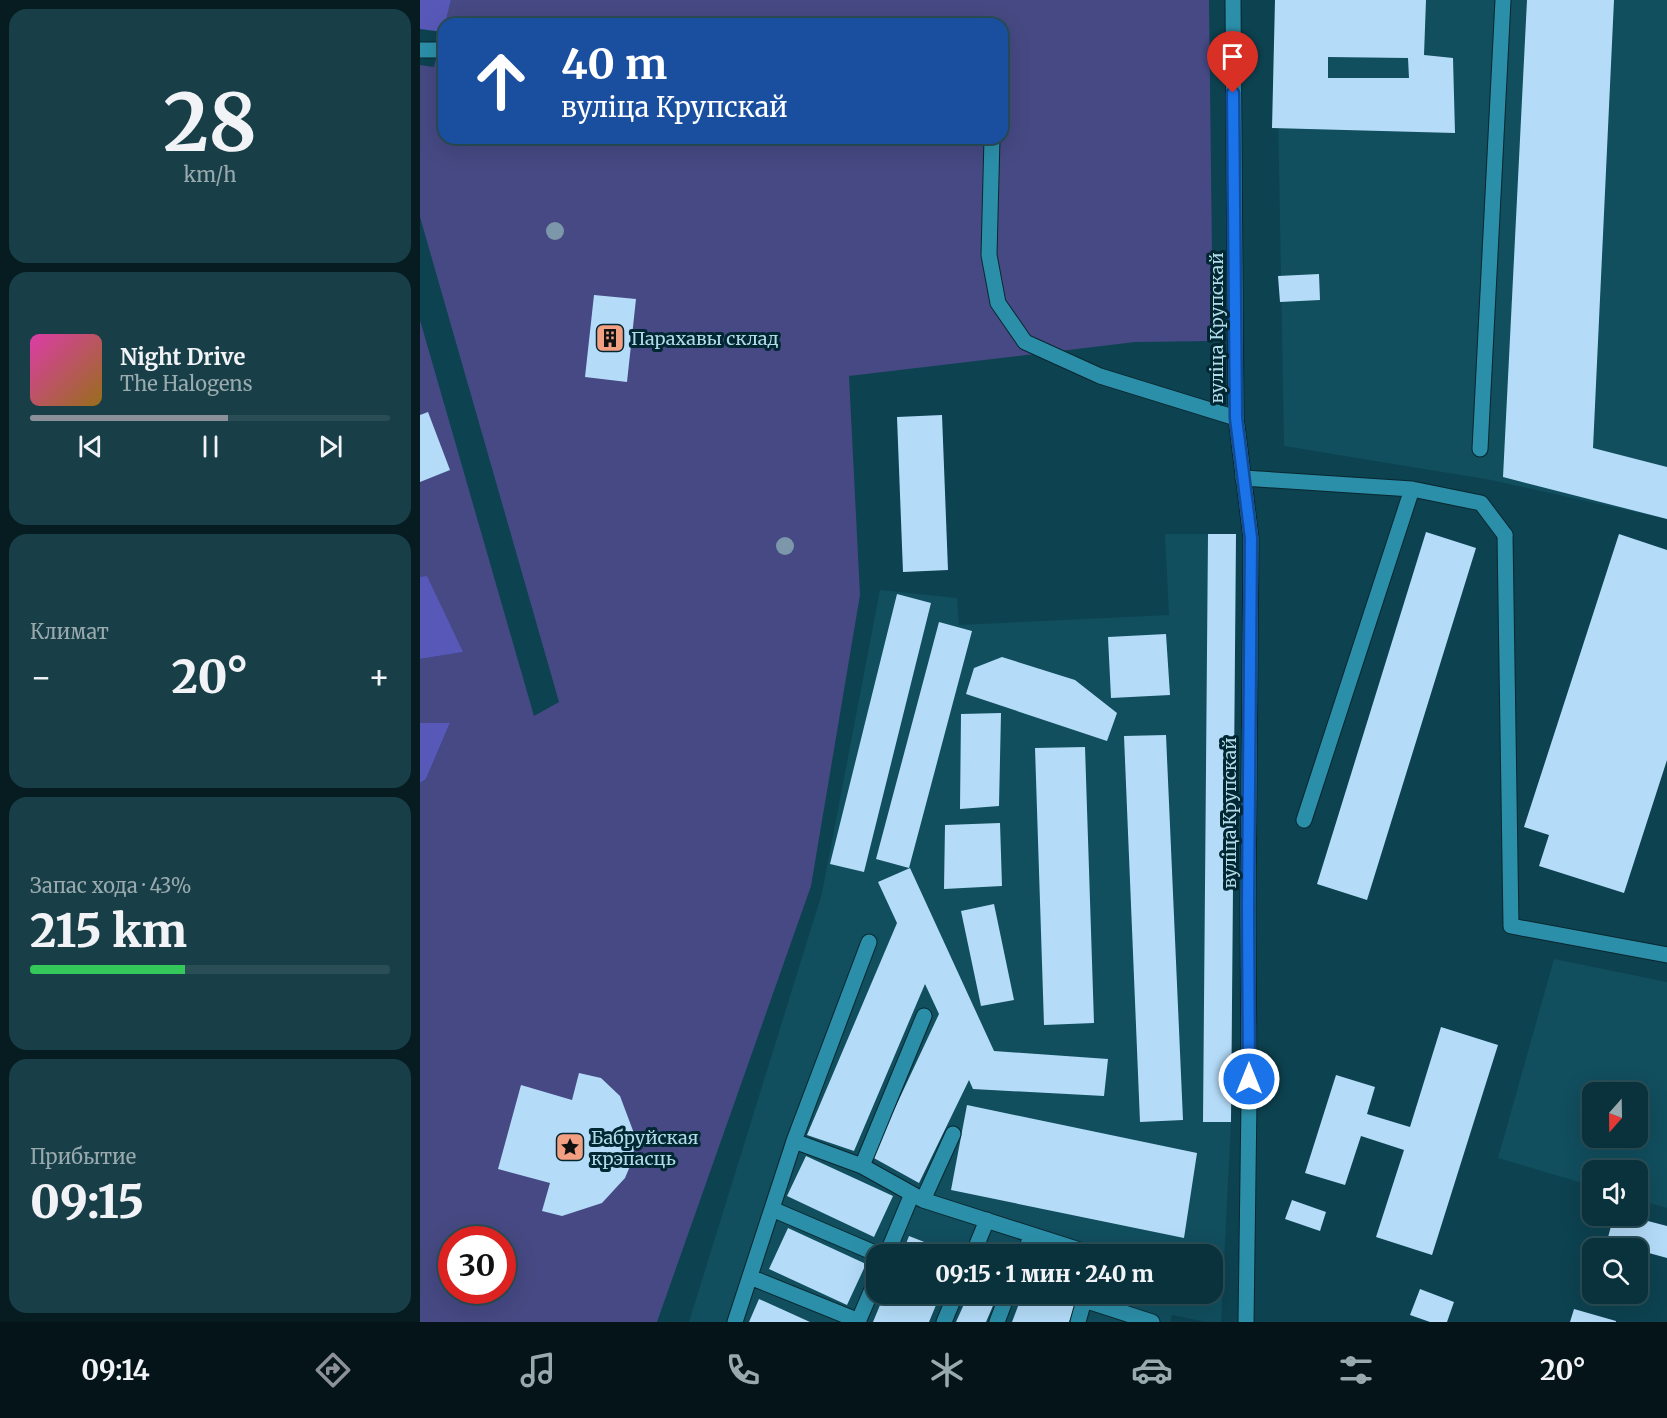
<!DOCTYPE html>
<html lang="ru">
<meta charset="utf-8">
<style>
:root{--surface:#0a323c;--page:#183e47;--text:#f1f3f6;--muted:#99aaaf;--line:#2a4d56;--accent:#8c9099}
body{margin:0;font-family:Merriweather,serif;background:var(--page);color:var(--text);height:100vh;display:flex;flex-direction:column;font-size:22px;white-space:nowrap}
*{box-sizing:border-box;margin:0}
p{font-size:20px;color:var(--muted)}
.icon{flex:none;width:33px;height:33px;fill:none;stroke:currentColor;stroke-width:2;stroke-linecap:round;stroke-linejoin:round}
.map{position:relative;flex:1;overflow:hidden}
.panel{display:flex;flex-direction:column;gap:9px;padding:9px;background:#061c21;width:420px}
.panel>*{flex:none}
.guide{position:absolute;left:18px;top:18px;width:570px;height:126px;border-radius:18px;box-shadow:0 6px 24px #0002,0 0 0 2px var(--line);background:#1a4fa0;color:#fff;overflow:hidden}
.needle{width:39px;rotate:200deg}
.tools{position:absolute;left:1162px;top:1082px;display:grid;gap:12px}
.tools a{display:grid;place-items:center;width:66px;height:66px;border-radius:12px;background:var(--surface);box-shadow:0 6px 24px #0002,0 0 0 2px var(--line);font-size:30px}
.speed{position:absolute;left:18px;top:1226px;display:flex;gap:12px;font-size:30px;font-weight:700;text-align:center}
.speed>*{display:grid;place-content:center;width:78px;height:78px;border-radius:50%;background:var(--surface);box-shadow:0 6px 24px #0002,0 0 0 2px var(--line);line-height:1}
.speed .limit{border:9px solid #d22;background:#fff;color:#111}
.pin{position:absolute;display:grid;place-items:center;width:51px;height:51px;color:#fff;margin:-62px -26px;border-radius:50% 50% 50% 0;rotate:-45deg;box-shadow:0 0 6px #0007}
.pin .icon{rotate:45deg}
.me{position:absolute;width:66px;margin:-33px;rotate:0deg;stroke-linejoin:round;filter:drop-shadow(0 0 4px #0008)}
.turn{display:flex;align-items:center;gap:21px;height:126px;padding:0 24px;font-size:27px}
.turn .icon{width:78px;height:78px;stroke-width:2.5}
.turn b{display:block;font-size:42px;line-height:51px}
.big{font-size:45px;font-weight:800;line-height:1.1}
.panel .card{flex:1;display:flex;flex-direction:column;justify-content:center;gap:9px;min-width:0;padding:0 21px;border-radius:18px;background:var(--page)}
.panel .dial{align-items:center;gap:0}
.dial b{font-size:78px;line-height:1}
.song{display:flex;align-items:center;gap:18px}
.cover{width:72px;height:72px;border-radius:9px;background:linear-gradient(135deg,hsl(320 70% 55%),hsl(40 70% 35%))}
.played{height:6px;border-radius:3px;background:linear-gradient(90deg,var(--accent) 55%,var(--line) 55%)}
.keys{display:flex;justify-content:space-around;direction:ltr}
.heat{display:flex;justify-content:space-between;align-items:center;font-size:33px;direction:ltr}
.charge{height:9px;border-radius:4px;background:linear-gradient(90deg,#34c759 43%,var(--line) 0)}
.trip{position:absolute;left:446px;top:1244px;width:357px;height:60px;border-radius:18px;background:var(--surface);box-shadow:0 6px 24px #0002,0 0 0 2px var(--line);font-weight:800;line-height:60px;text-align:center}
.tab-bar{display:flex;height:96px;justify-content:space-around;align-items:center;background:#041418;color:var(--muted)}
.tab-bar .icon{width:42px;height:42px}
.tab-bar .on{color:var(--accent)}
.tab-bar b{font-size:27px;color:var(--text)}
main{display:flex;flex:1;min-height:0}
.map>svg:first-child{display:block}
.built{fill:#114e5e;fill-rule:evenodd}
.green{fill:#464983;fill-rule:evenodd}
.forest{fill:#5858b8}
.building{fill:#b4dcf9;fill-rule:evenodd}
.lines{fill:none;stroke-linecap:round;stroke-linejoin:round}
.lane-casing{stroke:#08272f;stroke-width:17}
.street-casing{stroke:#08272f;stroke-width:17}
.lane{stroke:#2c8fa9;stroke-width:15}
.street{stroke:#2c8fa9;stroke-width:15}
.tree{fill:#7c96aa}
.route-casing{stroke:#114b97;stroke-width:15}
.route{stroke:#1a73e8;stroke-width:10}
.labels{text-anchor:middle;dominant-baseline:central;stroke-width:6;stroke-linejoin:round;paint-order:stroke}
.street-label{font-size:18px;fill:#b1dbe9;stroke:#002732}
.poi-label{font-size:18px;fill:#b1dbe9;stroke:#002732;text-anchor:start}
</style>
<main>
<section class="panel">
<div class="card dial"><b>28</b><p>km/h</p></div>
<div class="card">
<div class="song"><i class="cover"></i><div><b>Night Drive</b><p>The Halogens</p></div></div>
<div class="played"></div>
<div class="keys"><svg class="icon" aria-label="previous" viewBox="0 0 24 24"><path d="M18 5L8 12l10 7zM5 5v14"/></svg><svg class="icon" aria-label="pause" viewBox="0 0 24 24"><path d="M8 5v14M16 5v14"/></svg><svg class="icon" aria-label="next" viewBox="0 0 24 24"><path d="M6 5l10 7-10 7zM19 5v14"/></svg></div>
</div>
<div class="card"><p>Климат</p>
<div class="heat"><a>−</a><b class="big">20°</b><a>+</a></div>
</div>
<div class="card"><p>Запас хода · 43%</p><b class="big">215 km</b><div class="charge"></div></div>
<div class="card"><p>Прибытие</p><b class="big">09:15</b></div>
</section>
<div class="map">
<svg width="1247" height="1322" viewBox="0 0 1247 1322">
<rect width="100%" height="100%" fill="#0d4250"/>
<!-- built -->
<path class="built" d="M 856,0 L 1247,0 L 1247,519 L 1071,480 L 864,446 Z
M 745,534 L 816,534 L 811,1122 L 801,1322 L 786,1322 L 752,1315 L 750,1322 L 269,1322 L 402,893 L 460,590 L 537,598 L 539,625 L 749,615 ZM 456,1254 L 792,1254 L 792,1293 L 456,1293 Z
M 1134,959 L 1247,982 L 1247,1208 L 1218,1200 L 1218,1170 L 1173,1170 L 1173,1186 L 1078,1158 ZM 1173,1092 L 1218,1092 L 1218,1137 L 1173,1137 Z"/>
<!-- green -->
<path class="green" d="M 31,0 L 789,0 L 793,341 L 715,342 L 429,376 L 440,595 L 391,886 L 237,1322 L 0,1322 L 0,783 L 6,779 L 30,723 L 0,723 L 0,659 L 42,652 L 7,577 L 0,577 L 0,320 L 114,716 L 139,702 L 0,217 L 0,65 L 14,67 L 24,27 L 24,138 L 582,138 L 582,24 L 25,24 ZM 32,1239 L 82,1239 L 82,1290 L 32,1290 Z"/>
<!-- forest -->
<path class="forest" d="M 0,0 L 31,0 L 23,32 L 0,29 Z
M 7,576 L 43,652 L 0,659 L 0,577 Z
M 0,723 L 30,723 L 6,779 L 0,783 Z"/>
<!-- building -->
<path class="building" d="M 855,0 L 1006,0 L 1004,55 L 1033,58 L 1035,133 L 852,128 ZM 908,57 L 988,58 L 989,78 L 908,78 Z
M 1107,0 L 1194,0 L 1173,448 L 1247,467 L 1247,519 L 1083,477 Z
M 899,274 L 900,300 L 860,302 L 858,276 Z
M 174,295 L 216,299 L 207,382 L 165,377 Z
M 8,412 L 30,470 L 0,482 L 0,415 Z
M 522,415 L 528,570 L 483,572 L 477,417 Z
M 1006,532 L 1056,548 L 947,900 L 897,884 Z
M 788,534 L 816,534 L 811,1122 L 783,1122 Z
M 1199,534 L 1247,550 L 1247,760 L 1204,893 L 1119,866 L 1129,835 L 1104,827 Z
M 477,594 L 511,603 L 444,872 L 410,864 Z
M 519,622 L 552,631 L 489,868 L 456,859 Z
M 746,634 L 750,695 L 691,698 L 688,637 Z
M 582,657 L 655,680 L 697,713 L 687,741 L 546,694 L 554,668 Z
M 581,713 L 579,806 L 540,809 L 541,714 Z
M 746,735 L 763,1120 L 720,1122 L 704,736 Z
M 665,747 L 674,1023 L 624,1025 L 615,748 Z
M 580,823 L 582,886 L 524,889 L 525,825 Z
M 490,868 L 574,1051 L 688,1059 L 684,1096 L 553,1089 L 549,1080 L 499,1183 L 452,1157 L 519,1014 L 505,984 L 434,1151 L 387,1135 L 477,923 L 458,882 Z
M 574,904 L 594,1000 L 561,1006 L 541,911 Z
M 1021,1027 L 1078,1045 L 1012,1255 L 956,1237 L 984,1150 L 941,1136 L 925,1185 L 885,1173 L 916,1075 L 955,1087 L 947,1114 L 990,1127 Z
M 159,1073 L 181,1078 L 200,1096 L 215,1136 L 213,1159 L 205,1178 L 182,1203 L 142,1216 L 122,1211 L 130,1183 L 78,1169 L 101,1085 L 152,1100 Z
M 547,1105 L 777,1153 L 764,1238 L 531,1190 Z
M 386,1156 L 473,1196 L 454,1237 L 367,1196 Z
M 872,1200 L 906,1212 L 900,1231 L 865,1219 Z
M 1194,1215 L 1205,1215 L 1247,1226 L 1247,1258 L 1218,1250 L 1218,1248 L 1187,1241 Z
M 368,1228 L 446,1264 L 427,1305 L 349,1269 Z
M 489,1236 L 535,1254 L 482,1254 Z
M 1000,1289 L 1034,1302 L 1027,1322 L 1010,1322 L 990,1315 Z
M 465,1293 L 521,1293 L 509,1322 L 453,1322 Z
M 549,1293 L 578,1294 L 566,1322 L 536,1322 Z
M 603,1293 L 660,1293 L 649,1322 L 592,1322 Z
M 339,1299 L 390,1322 L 329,1322 Z
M 1154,1309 L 1196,1321 L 1196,1322 L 1150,1322 Z"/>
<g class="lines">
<!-- lane casing -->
<g class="lane-casing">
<path id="lane" d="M 0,50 L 24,50
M 572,138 L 569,255 L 578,303 L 605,342 L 680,376 L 816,418
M 823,478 L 992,489 L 1061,503 L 1085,535
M 884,820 L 992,489
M 374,1141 L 449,942
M 442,1166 L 504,1016
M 503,1200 L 533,1134
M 352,1209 L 457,1254
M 467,1254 L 492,1194
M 553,1254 L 567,1220
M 604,1254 L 612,1235
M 330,1277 L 439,1321
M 664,1300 L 732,1322
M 315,1322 L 374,1141 L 442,1166 L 503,1200 L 672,1254
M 438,1322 L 456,1280
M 524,1322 L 536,1293
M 577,1322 L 588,1293
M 658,1322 L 666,1293"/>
</g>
<!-- street casing -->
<g class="street-casing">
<path id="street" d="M 813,0 L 816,418 L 831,538 L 828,907 L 829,1101 L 826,1322
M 1060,449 L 1083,0
M 1085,535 L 1091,926 L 1247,955"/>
</g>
<!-- lane -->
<use href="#lane" class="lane"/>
<!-- street -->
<use href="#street" class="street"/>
</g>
<!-- trees -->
<g class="tree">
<circle cx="135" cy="231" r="9"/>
<circle cx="365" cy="546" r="9"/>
</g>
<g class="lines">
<!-- route casing -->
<g class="route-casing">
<path id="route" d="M 813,93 L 816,418 L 831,538 L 828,907 L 829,1079"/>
</g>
<!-- route -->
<use href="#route" class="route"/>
</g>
<!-- icons -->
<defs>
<g id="building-square" transform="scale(1.5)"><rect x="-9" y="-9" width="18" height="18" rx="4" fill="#f39f82" stroke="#002732"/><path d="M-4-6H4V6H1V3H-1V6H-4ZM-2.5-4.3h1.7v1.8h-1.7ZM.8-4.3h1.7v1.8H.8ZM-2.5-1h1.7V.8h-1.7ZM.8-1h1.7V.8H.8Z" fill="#111"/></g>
<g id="sight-square" transform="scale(1.5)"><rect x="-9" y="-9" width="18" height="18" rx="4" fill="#f39f82" stroke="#002732"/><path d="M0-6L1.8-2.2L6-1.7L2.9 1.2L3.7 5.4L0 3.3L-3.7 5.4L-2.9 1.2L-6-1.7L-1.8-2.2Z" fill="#111"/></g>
</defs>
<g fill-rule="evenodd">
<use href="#building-square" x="190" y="338"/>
<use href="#sight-square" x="150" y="1147"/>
</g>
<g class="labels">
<!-- street labels -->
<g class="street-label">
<text transform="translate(796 328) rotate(-90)">вуліца Крупскай</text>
<text transform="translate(809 813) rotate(-90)">вуліца Крупскай</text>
</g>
<!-- poi labels -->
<g class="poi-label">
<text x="211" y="338">Парахавы склад</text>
<text x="171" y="1137">Бабруйская<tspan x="171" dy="21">крэпасць</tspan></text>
</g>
</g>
</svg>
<div class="tools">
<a><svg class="needle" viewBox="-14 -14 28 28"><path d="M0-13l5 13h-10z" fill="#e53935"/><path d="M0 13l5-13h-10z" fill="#99aaaf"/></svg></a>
<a><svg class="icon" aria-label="sound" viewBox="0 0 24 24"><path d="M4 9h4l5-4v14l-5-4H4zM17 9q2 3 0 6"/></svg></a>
<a><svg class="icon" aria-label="search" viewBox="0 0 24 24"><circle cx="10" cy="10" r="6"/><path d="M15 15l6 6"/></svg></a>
</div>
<div class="speed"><div class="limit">30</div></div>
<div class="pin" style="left:813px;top:93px;background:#d93025"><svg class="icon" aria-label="arrive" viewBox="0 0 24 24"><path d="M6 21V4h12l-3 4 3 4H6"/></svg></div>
<svg class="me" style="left:829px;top:1079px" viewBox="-20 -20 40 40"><circle r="17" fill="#1a73e8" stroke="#fff" stroke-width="3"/><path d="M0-11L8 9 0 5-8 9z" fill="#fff"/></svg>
<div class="trip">09:15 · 1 мин · 240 m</div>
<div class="guide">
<div class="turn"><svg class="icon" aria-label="ahead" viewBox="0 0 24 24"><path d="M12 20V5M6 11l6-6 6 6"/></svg><div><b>40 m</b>вуліца Крупскай</div></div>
</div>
</div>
</main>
<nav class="tab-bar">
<b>09:14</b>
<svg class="icon on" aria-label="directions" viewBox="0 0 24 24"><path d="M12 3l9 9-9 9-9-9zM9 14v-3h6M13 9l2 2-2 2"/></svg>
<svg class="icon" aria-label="music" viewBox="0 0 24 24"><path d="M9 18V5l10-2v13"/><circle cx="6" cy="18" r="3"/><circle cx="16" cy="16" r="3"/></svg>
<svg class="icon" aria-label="phone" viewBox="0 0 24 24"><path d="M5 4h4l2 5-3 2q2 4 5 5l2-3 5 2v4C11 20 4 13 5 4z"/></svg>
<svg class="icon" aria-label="climate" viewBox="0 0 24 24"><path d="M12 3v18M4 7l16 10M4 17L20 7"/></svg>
<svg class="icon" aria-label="car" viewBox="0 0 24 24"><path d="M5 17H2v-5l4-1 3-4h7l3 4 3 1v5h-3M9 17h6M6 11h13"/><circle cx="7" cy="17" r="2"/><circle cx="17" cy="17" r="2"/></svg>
<svg class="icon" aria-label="filters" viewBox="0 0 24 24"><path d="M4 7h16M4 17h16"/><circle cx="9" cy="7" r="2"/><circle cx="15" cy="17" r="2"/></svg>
<b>20°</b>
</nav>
